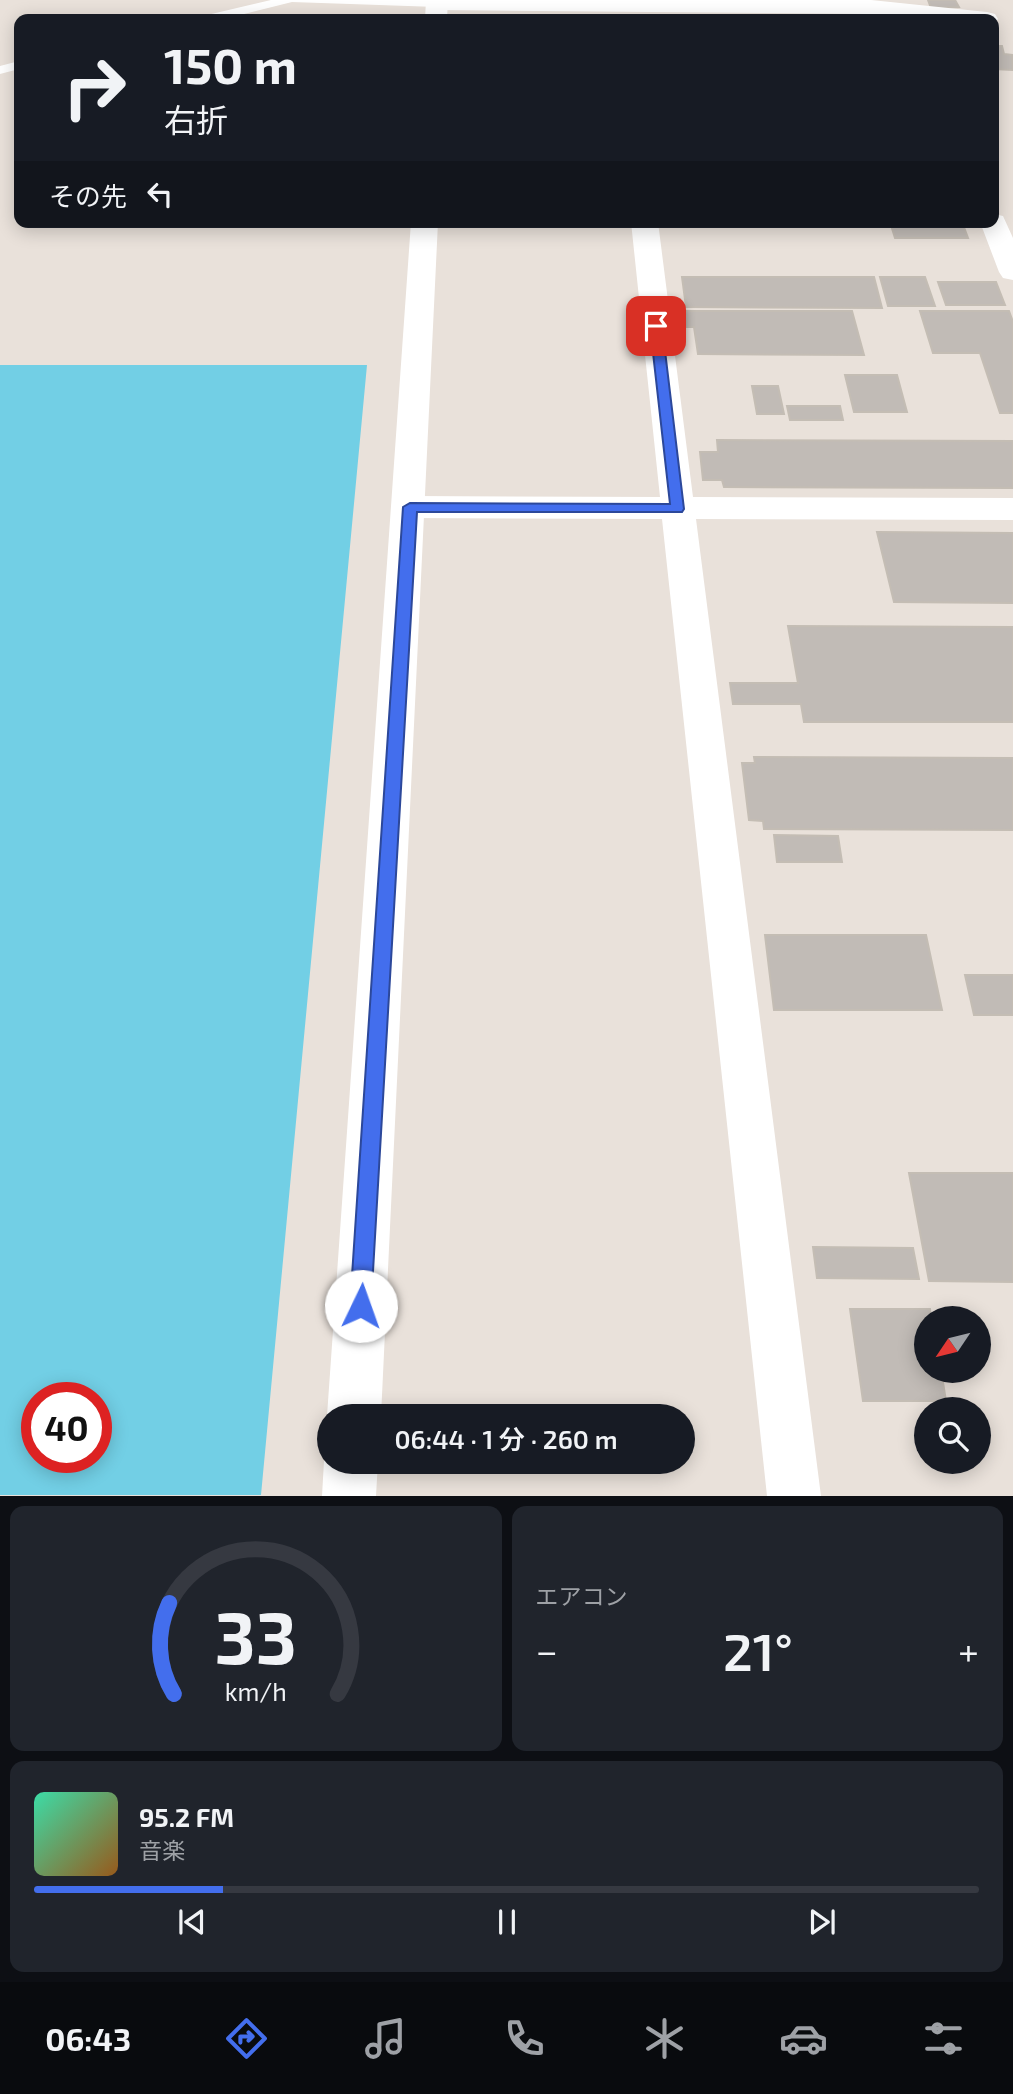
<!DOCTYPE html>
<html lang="ja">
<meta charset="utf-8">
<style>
:root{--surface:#171b24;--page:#20242c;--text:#f1f3f6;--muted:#9ea1a6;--line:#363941;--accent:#436eed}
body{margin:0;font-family:"Exo 2","Noto Sans JP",sans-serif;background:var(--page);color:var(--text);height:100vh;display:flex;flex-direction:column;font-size:26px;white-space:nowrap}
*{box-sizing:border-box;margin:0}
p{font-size:23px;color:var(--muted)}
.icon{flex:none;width:38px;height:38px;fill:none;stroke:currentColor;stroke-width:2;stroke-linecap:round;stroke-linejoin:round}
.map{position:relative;height:1496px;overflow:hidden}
.side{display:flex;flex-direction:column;gap:10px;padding:10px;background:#0d0f14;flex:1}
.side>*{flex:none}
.guide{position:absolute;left:14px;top:14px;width:985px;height:214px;border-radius:14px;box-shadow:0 4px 18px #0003;background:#171b24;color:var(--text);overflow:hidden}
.needle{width:46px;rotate:235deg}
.tools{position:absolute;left:914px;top:1306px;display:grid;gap:14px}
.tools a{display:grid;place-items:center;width:77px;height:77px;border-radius:50%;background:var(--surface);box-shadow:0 4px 18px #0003;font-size:35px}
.speed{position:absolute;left:21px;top:1382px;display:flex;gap:14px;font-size:35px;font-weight:700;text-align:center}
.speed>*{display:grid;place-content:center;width:91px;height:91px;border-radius:50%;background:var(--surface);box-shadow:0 4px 18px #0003;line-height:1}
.speed .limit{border:10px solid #d22;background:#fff;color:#111}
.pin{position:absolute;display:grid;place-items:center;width:60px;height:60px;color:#fff;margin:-30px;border-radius:14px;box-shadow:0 4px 10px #0006}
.me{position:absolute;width:77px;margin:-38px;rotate:3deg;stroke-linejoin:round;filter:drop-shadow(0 0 5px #0008)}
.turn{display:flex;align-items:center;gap:24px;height:147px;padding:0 35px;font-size:32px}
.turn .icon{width:91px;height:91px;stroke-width:2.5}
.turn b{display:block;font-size:49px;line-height:60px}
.then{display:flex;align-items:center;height:66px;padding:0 35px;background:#0003;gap:14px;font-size:26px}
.big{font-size:52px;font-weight:600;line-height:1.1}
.side .card{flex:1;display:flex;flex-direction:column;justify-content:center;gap:10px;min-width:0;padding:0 24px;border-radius:14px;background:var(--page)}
.side .dial{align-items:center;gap:0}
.dial svg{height:182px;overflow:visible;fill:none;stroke:var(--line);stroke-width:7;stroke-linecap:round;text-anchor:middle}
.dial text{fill:var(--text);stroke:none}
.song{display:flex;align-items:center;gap:21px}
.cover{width:84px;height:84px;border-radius:10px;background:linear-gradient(135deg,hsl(160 70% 55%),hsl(30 70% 35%))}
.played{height:7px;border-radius:4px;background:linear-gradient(90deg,var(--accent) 20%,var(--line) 20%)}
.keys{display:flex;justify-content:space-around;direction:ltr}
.heat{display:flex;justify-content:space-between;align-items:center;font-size:38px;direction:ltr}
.side .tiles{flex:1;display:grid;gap:10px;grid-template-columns:1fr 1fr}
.card:last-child{grid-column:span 2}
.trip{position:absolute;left:317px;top:1404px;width:378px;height:70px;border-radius:35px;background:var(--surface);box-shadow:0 4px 18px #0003;font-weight:600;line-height:70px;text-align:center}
.dock{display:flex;height:112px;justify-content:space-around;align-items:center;background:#090b0e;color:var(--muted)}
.dock .icon{width:49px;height:49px}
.dock .active{color:var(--accent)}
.dock b{font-size:32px;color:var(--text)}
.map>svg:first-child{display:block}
.water{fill:#72cfe5;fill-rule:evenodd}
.building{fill:#c1bbb6;stroke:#c4bdb4;stroke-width:2}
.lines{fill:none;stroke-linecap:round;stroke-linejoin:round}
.service{fill:#fff;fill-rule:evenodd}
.minor{fill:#fff;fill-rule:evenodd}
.tertiary{fill:#fff;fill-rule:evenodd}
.route{fill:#436eed;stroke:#2c489a;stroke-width:2}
</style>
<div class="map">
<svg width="1013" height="1496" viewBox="0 0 1013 1496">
<rect width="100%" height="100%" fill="#e9e1da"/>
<!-- water -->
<path class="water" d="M 0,365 L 367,365 L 261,1495 L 0,1495 ZM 37,1398 L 96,1398 L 96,1458 L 37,1458 Z"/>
<!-- building -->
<path class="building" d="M 928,0 L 955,0 L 959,7 L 931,8 Z
M 651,16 L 768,16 L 769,19 L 651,19 Z
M 994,46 L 1002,46 L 1004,54 L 1012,55 L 1013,70 L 994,69 Z
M 890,222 L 962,222 L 968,238 L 895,238 Z
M 682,277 L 874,277 L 882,308 L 686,307 Z
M 880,277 L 925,277 L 935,306 L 888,306 Z
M 938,282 L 996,282 L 1005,305 L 946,305 Z
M 682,311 L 852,311 L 864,355 L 698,354 L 694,327 L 684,327 Z
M 920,311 L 1009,311 L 1013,322 L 1013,413 L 1000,413 L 980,353 L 933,353 Z
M 845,375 L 897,375 L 907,412 L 854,412 Z
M 752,386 L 778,386 L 784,414 L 757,414 Z
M 787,406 L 840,406 L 843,420 L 790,420 Z
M 717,440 L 1013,441 L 1013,488 L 724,487 L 722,480 L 703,480 L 700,452 L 718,452 Z
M 877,532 L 1013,533 L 1013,603 L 894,602 Z
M 788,626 L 1013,627 L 1013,722 L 804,722 L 801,704 L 733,704 L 730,683 L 798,683 Z
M 754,757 L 1013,758 L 1013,830 L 764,829 L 763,821 L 749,820 L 742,763 L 755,763 Z
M 774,835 L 838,836 L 842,862 L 777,862 Z
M 765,935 L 926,935 L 942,1010 L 774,1010 Z
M 965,975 L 1013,975 L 1013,1015 L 974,1015 Z
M 909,1173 L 1013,1173 L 1013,1282 L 929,1281 Z
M 813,1247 L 913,1248 L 919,1279 L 817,1278 Z
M 850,1309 L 930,1309 L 931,1318 L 926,1318 L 926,1370 L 941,1370 L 946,1401 L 863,1401 Z"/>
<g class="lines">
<!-- service -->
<path class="service" d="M 271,0 L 441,0 L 444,3 L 437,7 L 292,2 L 224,19 L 201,19 L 203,16 Z
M 19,61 L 19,69 L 0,74 L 0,66 Z"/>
<!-- minor -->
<path class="minor" d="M 428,0 L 871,0 L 987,12 L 995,14 L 998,19 L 994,24 L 994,19 L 924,19 L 871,14 L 437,10 L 429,8 L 426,3 Z
M 994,214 L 1003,216 L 1013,238 L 1013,280 L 1003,278 L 999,272 L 980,222 L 994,222 Z
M 631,222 L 658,222 L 693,497 L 1013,498 L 1013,520 L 696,519 L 821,1496 L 767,1496 L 662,519 L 410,518 L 398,515 L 393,507 L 398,499 L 410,496 L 660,497 Z"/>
<!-- tertiary -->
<path class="tertiary" d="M 426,0 L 448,0 L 447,19 L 425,19 Z
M 411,222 L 438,222 L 381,1416 L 329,1416 L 329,1420 L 327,1416 Z
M 329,1449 L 329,1461 L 378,1461 L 376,1496 L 322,1496 L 324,1461 Z"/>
</g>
<!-- route -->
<path class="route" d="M 656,323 L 662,326 L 684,509 L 682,512 L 417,512 L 371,1306 L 368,1313 L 361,1316 L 353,1313 L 350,1306 L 403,507 L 410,503 L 670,504 L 650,326 Z"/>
</svg>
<div class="tools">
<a><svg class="needle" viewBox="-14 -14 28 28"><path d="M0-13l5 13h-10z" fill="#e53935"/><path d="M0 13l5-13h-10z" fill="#9ea1a6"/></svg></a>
<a><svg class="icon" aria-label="search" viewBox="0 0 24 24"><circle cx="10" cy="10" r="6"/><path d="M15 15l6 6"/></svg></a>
</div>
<div class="speed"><div class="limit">40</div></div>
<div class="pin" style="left:656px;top:326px;background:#d93025"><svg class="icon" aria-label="arrive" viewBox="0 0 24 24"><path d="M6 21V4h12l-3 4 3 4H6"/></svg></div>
<svg class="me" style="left:361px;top:1306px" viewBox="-20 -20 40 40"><circle r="19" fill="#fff"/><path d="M0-13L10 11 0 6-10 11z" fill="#436eed"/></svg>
<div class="trip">06:44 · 1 分 · 260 m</div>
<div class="guide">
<div class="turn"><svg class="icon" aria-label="right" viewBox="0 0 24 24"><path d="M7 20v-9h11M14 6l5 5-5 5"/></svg><div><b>150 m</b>右折</div></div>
<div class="then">その先<svg class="icon" aria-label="left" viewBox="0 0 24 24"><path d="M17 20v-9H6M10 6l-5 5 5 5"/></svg></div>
</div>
</div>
<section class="side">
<div class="tiles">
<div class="card dial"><svg viewBox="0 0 100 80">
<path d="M14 69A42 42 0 1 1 86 69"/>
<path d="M14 69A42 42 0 0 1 12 29" stroke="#436eed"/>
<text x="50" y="56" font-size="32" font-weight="700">33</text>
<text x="50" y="72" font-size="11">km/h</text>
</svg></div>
<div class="card"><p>エアコン</p>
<div class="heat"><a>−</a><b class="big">21°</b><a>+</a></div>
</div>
<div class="card">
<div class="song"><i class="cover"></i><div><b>95.2 FM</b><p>音楽</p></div></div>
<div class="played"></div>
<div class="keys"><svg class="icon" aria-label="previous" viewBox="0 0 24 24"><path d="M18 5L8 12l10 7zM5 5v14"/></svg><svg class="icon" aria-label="pause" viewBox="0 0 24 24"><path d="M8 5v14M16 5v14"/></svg><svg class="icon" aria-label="next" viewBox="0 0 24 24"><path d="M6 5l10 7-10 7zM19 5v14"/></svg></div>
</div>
</div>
</section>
<nav class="dock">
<b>06:43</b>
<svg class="icon active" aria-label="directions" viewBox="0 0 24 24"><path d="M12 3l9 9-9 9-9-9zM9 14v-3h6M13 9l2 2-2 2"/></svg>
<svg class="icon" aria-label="music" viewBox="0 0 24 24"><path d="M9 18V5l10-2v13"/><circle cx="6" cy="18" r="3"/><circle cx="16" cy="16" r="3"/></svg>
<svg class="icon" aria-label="phone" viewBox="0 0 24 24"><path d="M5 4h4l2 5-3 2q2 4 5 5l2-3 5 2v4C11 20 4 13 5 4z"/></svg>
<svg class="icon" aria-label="climate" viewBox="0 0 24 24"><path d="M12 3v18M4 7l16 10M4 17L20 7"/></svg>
<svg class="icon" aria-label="car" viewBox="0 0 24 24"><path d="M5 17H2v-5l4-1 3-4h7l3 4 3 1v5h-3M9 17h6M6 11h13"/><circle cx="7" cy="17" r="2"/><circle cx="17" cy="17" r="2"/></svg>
<svg class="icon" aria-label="filters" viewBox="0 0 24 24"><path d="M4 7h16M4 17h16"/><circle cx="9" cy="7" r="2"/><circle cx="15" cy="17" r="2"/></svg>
</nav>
